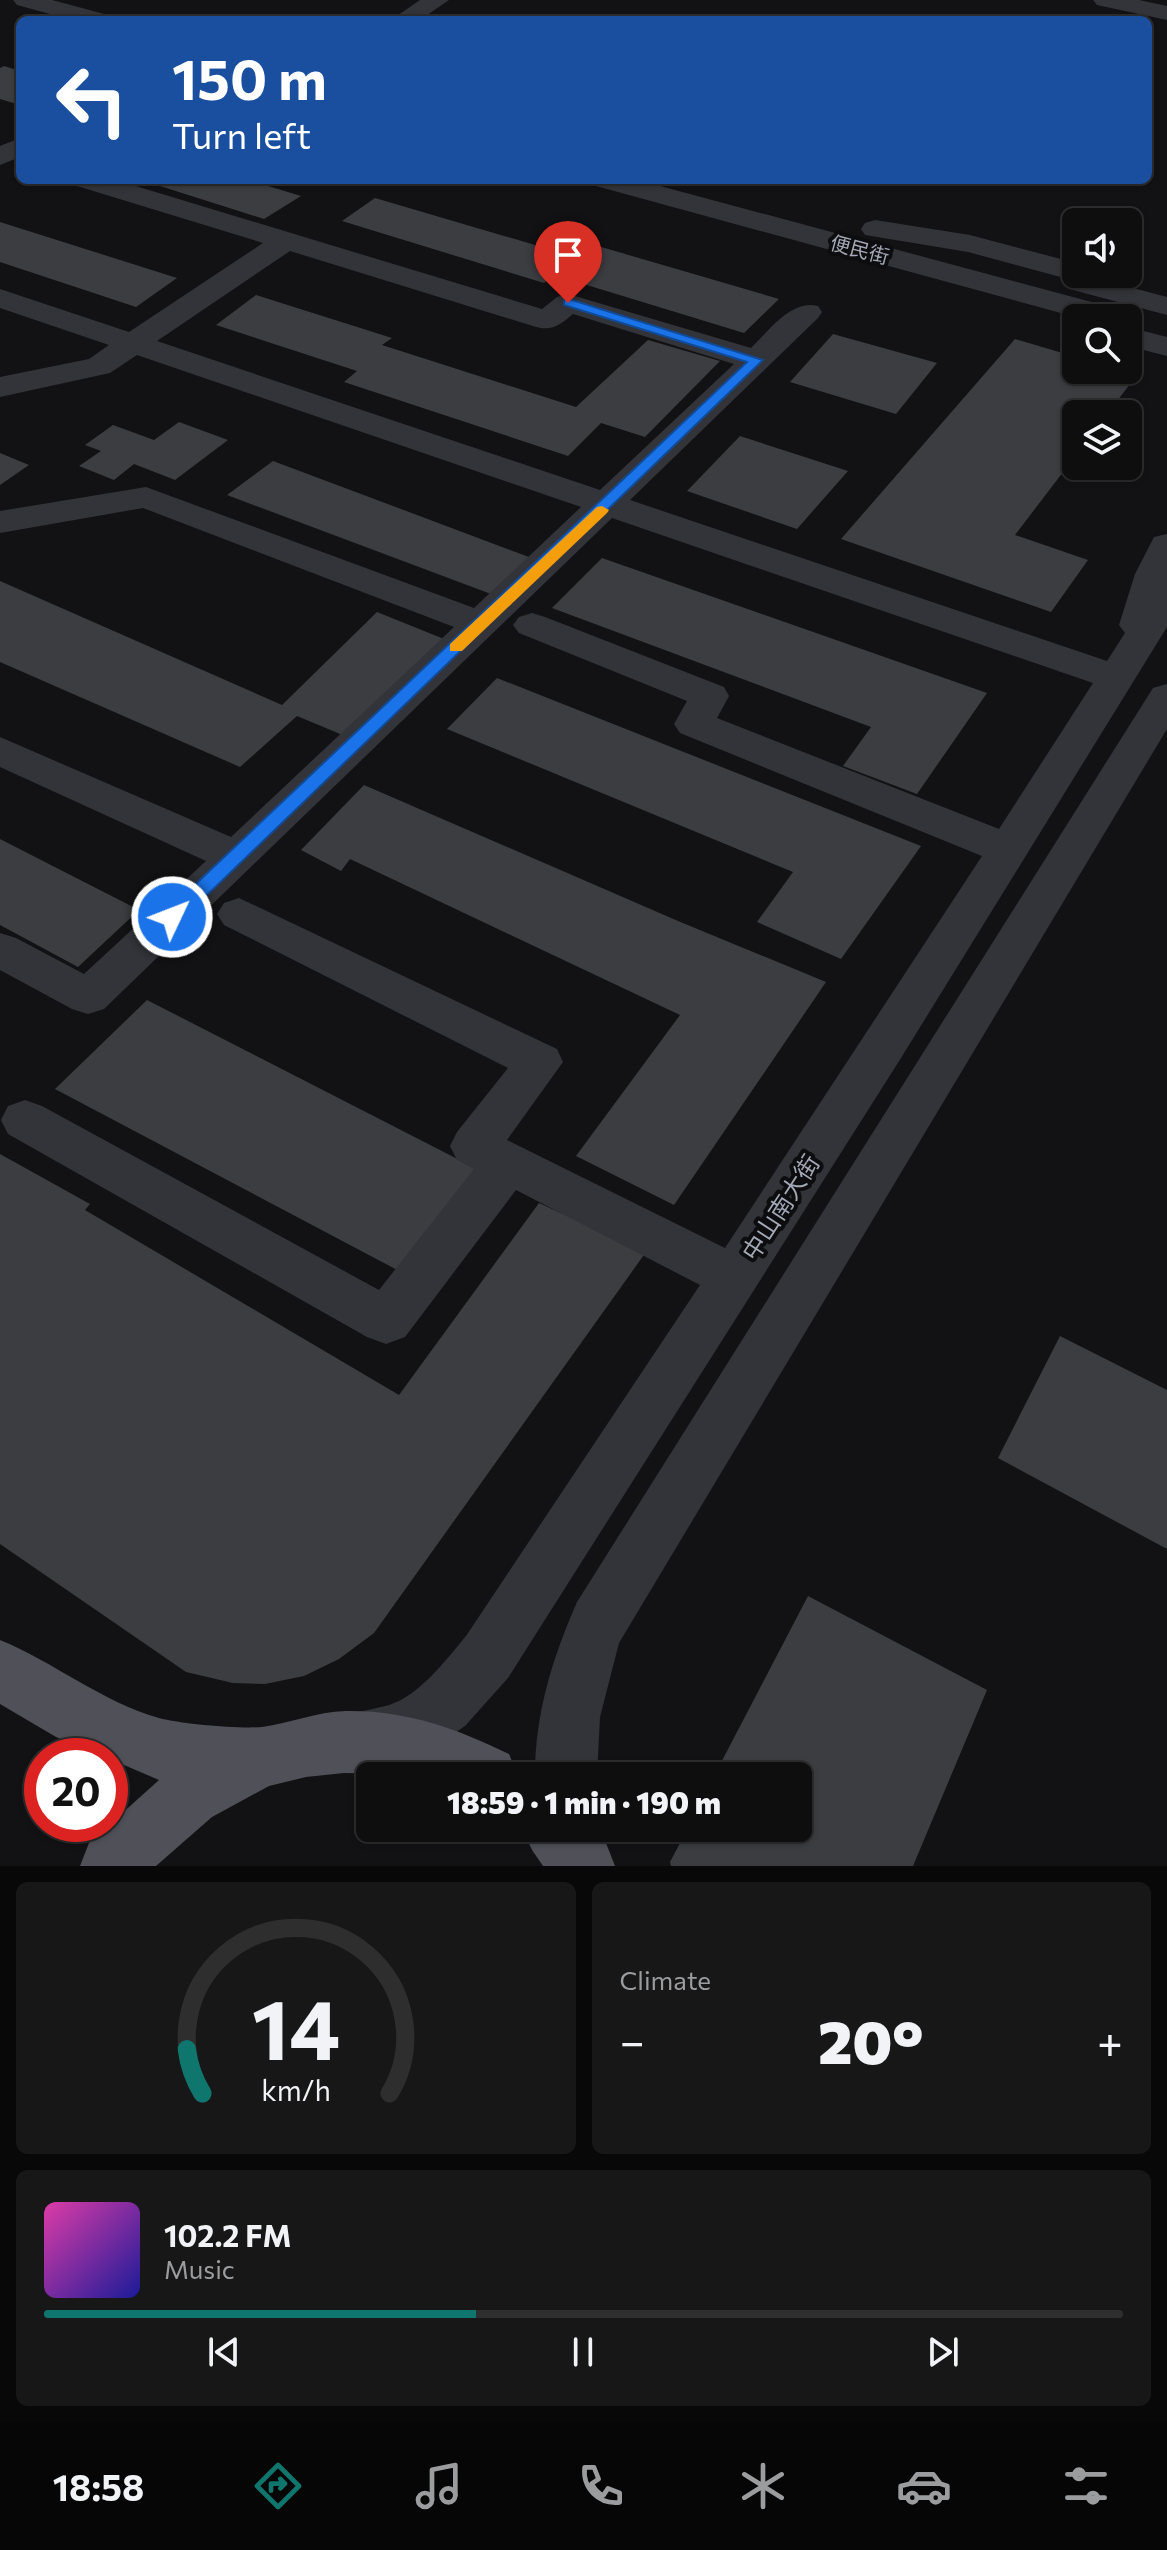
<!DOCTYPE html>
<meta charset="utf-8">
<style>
:root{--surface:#0e0e0f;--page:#171718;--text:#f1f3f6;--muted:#9b9c9e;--line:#2e2e2f;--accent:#0f766e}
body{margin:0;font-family:Commissioner,"Noto Sans SC",sans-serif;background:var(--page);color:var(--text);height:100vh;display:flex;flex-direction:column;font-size:30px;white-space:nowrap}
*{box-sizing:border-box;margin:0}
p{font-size:26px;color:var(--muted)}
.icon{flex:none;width:44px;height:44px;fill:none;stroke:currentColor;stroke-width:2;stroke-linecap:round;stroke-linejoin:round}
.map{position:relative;height:1866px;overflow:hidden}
.sheet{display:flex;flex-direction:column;gap:16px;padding:16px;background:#080808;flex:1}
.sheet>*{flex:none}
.guide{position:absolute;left:16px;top:16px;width:1136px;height:168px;border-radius:12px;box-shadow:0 2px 6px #0004,0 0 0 2px var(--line);background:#1a4fa0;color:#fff;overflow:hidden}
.fabs{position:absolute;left:1062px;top:208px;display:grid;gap:16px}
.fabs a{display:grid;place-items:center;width:80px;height:80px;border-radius:12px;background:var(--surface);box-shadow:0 2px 6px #0004,0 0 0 2px var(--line);font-size:40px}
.speed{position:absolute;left:24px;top:1738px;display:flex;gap:16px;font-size:40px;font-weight:700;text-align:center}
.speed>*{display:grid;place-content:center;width:104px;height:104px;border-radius:50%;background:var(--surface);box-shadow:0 2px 6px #0004,0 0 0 2px var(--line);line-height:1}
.speed .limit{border:12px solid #d22;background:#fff;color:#111}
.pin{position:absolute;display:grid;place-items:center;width:68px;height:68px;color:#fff;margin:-82px -34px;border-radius:50% 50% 50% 0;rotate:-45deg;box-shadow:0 0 8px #0007}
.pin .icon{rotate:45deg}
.me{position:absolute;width:88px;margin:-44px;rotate:47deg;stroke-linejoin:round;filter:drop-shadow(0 0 6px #0008)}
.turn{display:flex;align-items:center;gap:28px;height:168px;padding:0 24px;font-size:36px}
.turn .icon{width:104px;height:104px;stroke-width:2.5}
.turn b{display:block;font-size:56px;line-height:68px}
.big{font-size:60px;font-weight:800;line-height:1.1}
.sheet .tile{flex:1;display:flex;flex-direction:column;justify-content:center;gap:12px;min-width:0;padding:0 28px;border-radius:12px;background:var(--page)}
.sheet .dial{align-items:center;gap:0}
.dial svg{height:208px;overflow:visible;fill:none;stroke:var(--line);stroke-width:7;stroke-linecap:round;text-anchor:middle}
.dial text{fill:var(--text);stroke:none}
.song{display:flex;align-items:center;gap:24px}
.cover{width:96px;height:96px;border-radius:12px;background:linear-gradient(135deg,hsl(320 70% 55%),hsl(240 70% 35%))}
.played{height:8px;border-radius:4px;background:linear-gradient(90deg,var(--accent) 40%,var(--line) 40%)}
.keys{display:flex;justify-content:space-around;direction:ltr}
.heat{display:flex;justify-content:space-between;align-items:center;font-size:44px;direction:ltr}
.sheet .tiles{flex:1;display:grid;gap:16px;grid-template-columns:1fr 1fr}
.tile:last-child{grid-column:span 2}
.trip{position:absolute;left:356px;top:1762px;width:456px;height:80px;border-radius:12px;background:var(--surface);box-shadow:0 2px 6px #0004,0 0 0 2px var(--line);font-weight:800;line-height:80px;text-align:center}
.tabs{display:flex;height:128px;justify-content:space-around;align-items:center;background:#060606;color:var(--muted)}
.tabs .icon{width:56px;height:56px}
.tabs .on{color:var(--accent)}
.tabs b{font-size:36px;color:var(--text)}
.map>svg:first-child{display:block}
.building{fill:#3c3d41}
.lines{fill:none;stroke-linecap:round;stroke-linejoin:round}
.minor{fill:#333439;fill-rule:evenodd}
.major{fill:#4f5058;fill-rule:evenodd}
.route{fill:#1a73e8;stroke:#114b97;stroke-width:2}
.slow{fill:#f59e0b}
.labels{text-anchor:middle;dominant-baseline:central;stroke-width:8;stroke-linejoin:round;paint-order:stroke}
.far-street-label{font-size:20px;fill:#a2a8b5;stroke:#0d0d0f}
.street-label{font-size:24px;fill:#a2a8b5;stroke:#0d0d0f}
</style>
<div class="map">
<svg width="1167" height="1866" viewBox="0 0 1167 1866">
<rect width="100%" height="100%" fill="#121214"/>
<!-- building -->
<path class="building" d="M 4,66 L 20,71 L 20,105 L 0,99 L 0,68 Z
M 141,180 L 248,180 L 301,196 L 264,219 Z
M 375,198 L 576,257 L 591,244 L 779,299 L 744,333 L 554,275 L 544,283 L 342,221 Z
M 0,222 L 177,278 L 136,307 L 0,262 Z
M 256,295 L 392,338 L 382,345 L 576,407 L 648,340 L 720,361 L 645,437 L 601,423 L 568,456 L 344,382 L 357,371 L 216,325 Z
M 833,334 L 937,363 L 896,414 L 790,382 Z
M 1015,339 L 1076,357 L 1076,370 L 1120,370 L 1137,375 L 1107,414 L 1076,414 L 1076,455 L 1015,535 L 1088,560 L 1051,612 L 841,539 Z
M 179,422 L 228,440 L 175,480 L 134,464 L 114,480 L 79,466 L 101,451 L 85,445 L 113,425 L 154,440 Z
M 740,436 L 848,471 L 797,529 L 687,491 Z
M 0,453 L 29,465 L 0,485 Z
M 273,461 L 529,557 L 491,594 L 227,495 Z
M 602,558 L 987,693 L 917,794 L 843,766 L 871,727 L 552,608 Z
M 0,581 L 282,705 L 377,612 L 444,639 L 345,736 L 297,716 L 240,767 L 0,662 Z
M 497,678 L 921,846 L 841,959 L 757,922 L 793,872 L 447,729 Z
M 364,785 L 678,921 L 826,982 L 674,1205 L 576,1156 L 680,1015 L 350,859 L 341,871 L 301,850 Z
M 0,839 L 139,910 L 78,967 L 0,925 Z
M 147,1000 L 479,1170 L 401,1272 L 55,1089 Z
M 0,1154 L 90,1204 L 85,1210 L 399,1395 L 539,1203 L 646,1252 L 374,1633 L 339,1659 L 304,1676 L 265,1684 L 233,1683 L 186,1672 L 0,1544 Z
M 1060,1336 L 1167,1390 L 1167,1549 L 998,1458 Z
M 808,1596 L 987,1690 L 913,1866 L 671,1866 L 670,1862 L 688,1828 L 798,1828 L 798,1776 L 714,1776 Z"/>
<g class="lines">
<!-- minor -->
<path class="minor" d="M 13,0 L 52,0 L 108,15 L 111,20 L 72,20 L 17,5 Z
M 420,0 L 449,0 L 420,20 L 391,20 Z
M 1093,0 L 1139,0 L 1167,6 L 1167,20 L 1097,5 Z
M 20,138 L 20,157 L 0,165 L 0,146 Z
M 73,180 L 116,180 L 542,309 L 557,297 L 568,294 L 751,348 C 769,331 791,299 818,306 L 822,312 L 818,318 L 630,500 L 1107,661 L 1125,633 L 1119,625 L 1135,574 L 1154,537 L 1167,534 L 1167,627 L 901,1058 L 508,1678 L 465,1726 L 431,1749 L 389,1766 L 367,1770 L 345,1761 L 336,1739 L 345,1717 C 360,1711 374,1709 389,1705 C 420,1695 446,1660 466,1636 L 700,1285 L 516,1190 L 405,1337 L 386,1344 L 367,1337 L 8,1134 L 1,1120 L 8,1106 L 25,1100 L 42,1106 L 379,1290 L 474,1169 L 457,1160 L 450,1146 L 457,1132 L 508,1068 L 224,925 L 217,914 L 224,903 L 239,898 L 557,1049 L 563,1062 L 507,1140 L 725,1248 L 982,856 L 680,733 L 674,724 L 687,701 L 519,633 L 513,625 L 519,617 L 532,613 L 545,617 L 724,687 L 729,696 L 717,718 L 999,829 L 1093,683 L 612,518 L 104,1009 L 88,1014 L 72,1009 L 0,970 L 0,933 L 16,938 L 84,974 L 206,861 L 0,767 L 0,737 L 231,837 L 454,627 L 143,508 L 0,533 L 0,511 L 146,487 L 474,608 L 581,507 L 137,355 L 110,373 L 0,397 L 0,377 L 89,359 L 109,345 L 0,308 L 0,289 L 129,332 L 263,243 L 77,186 ZM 290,251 L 536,327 C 553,331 560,325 573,314 L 734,364 L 600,490 L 157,341 Z
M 592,180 L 638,180 L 1125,311 L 1129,318 L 1079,318 L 596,186 Z
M 875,220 L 970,235 L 1076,263 L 1076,274 L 1089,274 L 1088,276 L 1167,297 L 1167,315 L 1069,289 L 1065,283 L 1068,279 L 968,252 L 865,235 L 861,229 L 865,223 Z
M 1128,327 L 1167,337 L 1167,356 L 1128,346 Z
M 1167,684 L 1167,729 L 619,1643 L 600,1717 L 597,1776 L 535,1776 C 535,1714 552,1659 577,1602 L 1153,688 Z"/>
<!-- major -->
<path class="major" d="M 0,1640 C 54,1662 102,1702 159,1718 C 180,1724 240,1729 262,1727 C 290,1723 316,1712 346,1711 C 405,1710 456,1728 509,1754 L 518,1776 L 344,1773 L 306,1777 L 269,1786 L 212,1817 L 156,1866 L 80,1866 L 89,1843 L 159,1780 L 110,1759 L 110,1756 L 102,1756 L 56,1737 L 0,1704 Z
M 522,1828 L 594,1828 L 606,1843 L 615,1866 L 543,1866 L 532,1850 Z"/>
</g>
<!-- route -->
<path class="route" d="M 564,300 L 572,300 L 763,360 L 179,922 L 166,922 L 163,917 L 166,912 L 747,362 L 564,305 Z"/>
<!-- slow -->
<path class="slow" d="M 602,506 L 609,510 L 607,513 L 462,651 L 450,651 L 450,644 L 597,507 Z"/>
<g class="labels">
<!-- far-street labels -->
<g class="far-street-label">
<text transform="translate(860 249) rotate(15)">便民街</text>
</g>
<!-- street labels -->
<g class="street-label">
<text transform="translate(780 1207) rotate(-57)">中山南大街</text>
</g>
</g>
</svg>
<div class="fabs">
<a><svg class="icon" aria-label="sound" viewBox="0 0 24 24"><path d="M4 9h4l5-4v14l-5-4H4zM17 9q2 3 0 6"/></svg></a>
<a><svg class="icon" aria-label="search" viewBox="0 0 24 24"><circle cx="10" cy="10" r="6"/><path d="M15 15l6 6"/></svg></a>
<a><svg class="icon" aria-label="layers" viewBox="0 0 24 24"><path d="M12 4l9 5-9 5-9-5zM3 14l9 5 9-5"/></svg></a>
</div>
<div class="speed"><div class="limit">20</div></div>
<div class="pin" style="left:568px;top:303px;background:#d93025"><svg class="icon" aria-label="arrive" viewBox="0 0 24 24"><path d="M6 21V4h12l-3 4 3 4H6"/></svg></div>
<svg class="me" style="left:172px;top:917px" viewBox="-20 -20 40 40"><circle r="17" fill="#1a73e8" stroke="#fff" stroke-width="3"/><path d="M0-11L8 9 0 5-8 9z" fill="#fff"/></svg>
<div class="trip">18:59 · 1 min · 190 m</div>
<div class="guide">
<div class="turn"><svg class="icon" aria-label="left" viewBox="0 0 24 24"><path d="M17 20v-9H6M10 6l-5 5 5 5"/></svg><div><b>150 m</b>Turn left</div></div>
</div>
</div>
<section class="sheet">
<div class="tiles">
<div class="tile dial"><svg viewBox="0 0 100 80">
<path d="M14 69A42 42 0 1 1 86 69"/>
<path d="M14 69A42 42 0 0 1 8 52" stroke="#0f766e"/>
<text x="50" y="56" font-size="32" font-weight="700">14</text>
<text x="50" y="72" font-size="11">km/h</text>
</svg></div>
<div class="tile"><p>Climate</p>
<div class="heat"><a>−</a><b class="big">20°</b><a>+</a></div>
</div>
<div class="tile">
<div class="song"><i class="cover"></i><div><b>102.2 FM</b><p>Music</p></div></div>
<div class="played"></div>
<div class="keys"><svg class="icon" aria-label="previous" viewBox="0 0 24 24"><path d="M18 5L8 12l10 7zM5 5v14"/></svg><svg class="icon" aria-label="pause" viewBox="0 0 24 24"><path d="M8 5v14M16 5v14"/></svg><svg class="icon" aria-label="next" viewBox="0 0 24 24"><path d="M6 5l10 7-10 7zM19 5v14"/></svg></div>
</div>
</div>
</section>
<nav class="tabs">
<b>18:58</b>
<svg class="icon on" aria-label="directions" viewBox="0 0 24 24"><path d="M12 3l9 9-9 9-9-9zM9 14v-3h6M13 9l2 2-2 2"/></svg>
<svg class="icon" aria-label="music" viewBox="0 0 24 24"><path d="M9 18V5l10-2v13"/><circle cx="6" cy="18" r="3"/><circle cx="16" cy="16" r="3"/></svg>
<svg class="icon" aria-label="phone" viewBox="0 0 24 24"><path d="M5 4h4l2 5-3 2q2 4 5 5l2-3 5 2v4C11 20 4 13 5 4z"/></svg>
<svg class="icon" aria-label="climate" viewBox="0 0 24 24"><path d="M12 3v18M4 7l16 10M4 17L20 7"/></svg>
<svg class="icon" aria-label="car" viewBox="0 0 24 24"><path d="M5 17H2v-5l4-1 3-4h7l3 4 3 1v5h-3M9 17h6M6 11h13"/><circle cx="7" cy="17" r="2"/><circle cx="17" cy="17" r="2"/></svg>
<svg class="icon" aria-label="filters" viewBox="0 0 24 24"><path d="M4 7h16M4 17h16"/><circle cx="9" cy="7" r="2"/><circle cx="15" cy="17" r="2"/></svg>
</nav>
